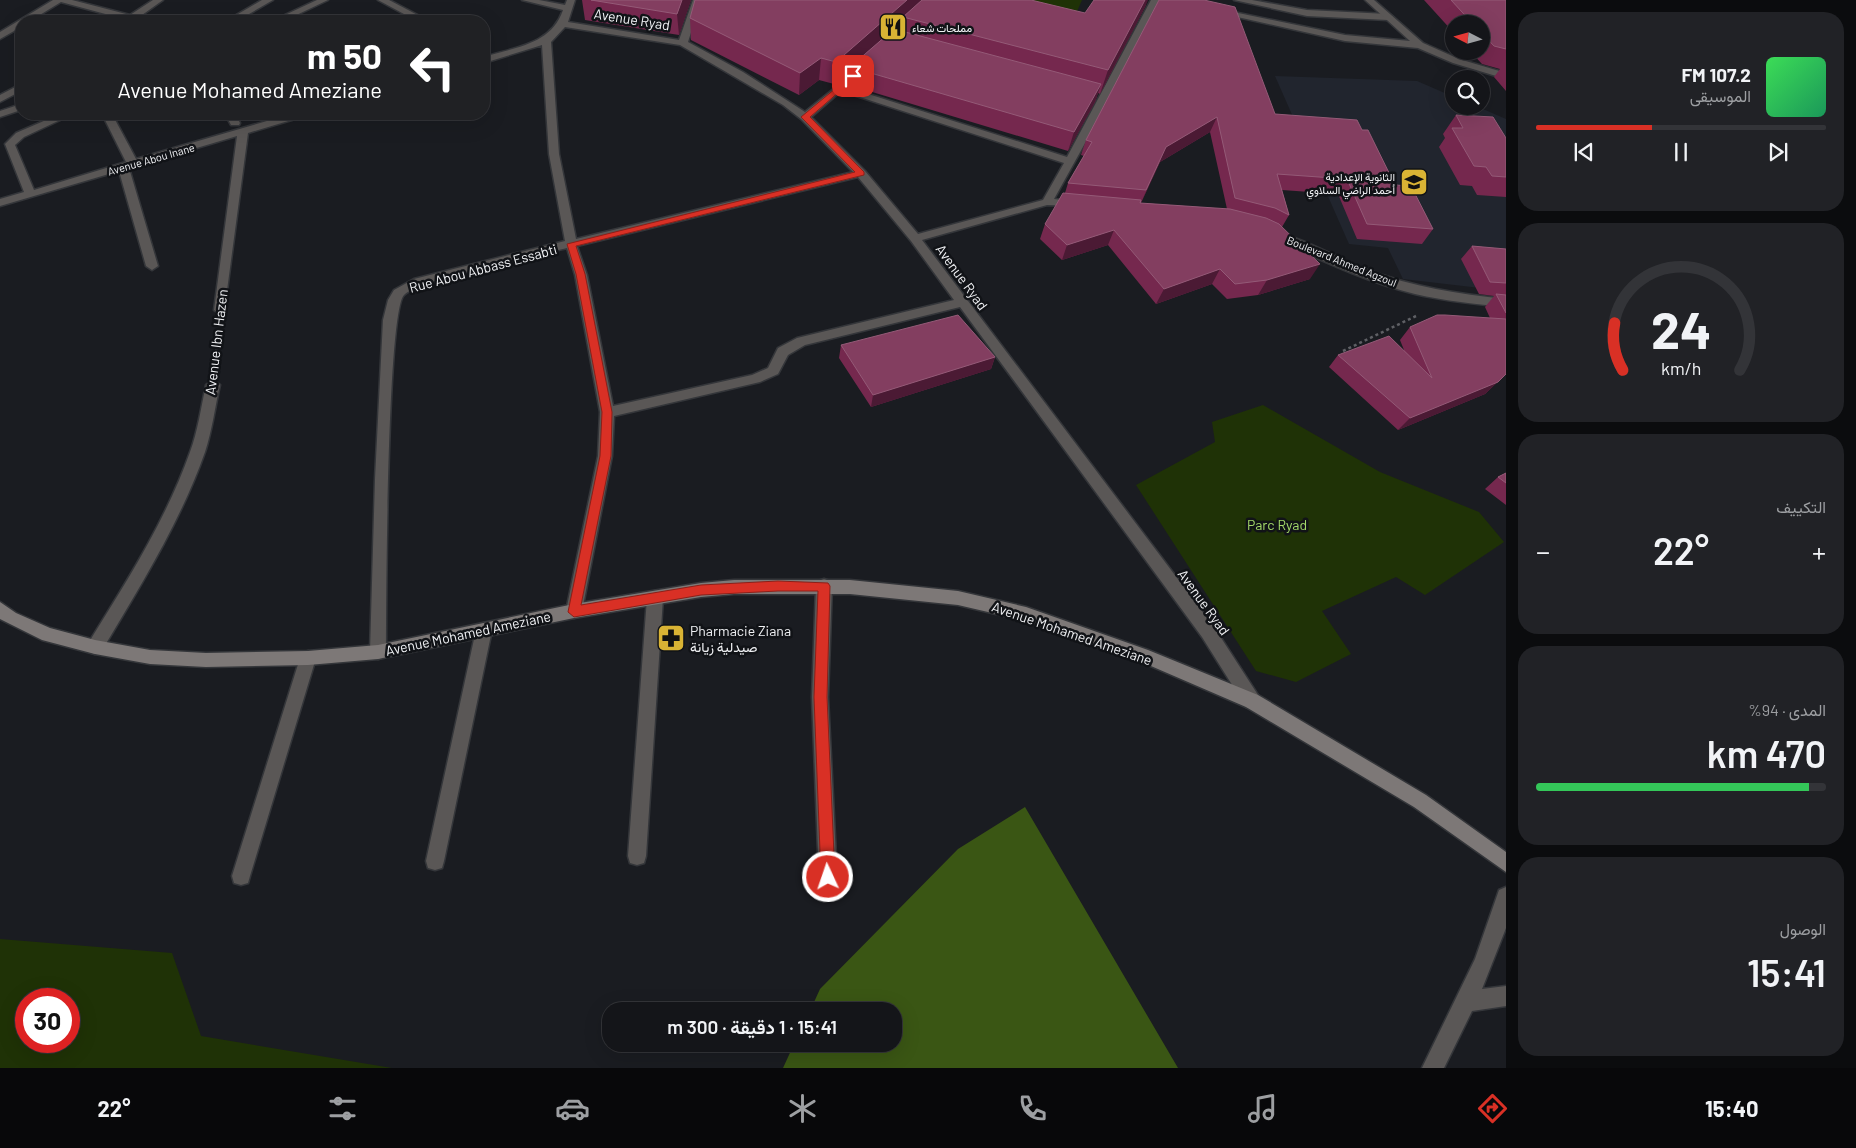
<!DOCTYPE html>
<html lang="ar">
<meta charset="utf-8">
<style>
:root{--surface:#141519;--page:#212226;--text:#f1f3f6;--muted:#9d9fa2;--line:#333438;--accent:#d93025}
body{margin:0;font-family:Barlow,Vazirmatn,sans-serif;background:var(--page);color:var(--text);direction:rtl;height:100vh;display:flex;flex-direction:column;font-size:19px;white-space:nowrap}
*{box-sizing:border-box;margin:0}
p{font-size:16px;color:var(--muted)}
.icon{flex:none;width:28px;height:28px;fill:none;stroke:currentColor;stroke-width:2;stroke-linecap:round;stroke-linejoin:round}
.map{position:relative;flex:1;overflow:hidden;direction:ltr}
.panel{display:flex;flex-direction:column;gap:12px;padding:12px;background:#0b0c0e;width:350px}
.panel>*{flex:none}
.top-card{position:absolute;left:15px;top:15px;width:475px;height:105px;border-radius:20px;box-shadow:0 5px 20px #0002,0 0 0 1px var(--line);direction:rtl;background:#202124;color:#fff;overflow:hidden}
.needle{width:32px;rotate:276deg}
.tools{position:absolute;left:1445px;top:15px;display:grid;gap:10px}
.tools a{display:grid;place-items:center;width:45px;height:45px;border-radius:50%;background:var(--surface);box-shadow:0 5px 20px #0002,0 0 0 1px var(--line);font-size:25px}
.speed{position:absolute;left:15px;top:988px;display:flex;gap:10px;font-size:25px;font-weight:700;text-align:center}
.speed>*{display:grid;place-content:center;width:65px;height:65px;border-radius:50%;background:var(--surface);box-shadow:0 5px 20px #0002,0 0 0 1px var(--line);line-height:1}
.speed .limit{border:8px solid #d22;background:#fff;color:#111}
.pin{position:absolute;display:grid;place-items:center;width:42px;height:42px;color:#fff;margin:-21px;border-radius:10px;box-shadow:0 2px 8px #0006}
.me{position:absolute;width:55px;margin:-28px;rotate:357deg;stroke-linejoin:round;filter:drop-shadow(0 0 4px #0008)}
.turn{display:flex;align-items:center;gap:18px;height:105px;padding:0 25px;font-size:22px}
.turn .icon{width:65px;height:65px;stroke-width:2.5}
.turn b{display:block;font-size:35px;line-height:42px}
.big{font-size:38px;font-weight:600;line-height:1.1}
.panel .tile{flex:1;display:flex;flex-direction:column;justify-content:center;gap:8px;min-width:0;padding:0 18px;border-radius:20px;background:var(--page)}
.panel .dial{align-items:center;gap:0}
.dial svg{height:130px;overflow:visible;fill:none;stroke:var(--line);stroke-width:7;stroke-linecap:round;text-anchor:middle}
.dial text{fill:var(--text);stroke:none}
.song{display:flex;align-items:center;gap:15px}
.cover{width:60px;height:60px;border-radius:8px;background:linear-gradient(135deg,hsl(130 70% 55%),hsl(150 70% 35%))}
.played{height:5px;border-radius:2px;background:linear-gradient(90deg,var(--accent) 40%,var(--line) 40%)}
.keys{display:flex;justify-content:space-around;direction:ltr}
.heat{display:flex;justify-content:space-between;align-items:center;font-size:28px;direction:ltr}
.charge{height:8px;border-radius:4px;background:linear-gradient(90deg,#34c759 94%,var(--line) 0)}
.trip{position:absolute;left:602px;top:1002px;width:300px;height:50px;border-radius:20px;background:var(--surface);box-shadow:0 5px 20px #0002,0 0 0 1px var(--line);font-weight:600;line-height:50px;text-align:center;direction:rtl}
.tab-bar{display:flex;height:80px;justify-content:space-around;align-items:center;background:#08080a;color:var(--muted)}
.tab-bar .icon{width:35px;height:35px}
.tab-bar .current{color:var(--accent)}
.tab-bar b{font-size:22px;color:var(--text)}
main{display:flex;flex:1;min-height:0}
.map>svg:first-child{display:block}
.built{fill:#21252e}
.green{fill:#1f3206;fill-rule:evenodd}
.forest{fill:#3a5614}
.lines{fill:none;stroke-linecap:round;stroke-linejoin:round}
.lane-casing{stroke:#34363a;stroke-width:3}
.street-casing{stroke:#34363a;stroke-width:3}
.secondary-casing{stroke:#34363a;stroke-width:3}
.path{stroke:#5f6065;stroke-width:2.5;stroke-dasharray:3 3;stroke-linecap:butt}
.lane{fill:#5a5756;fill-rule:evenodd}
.street{fill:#5a5756;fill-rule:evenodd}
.secondary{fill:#7d7877;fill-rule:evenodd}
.wall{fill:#75284e;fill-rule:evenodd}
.shaded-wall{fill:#4b1a34}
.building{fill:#833e60;stroke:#945a77}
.route{fill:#d93025;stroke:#8d1f18}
.labels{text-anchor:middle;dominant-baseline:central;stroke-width:5;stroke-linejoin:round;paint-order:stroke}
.far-poi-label{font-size:11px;fill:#f1f2f5;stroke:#111317;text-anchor:start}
.far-street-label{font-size:11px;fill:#f1f2f5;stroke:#111317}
.street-label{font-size:14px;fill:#f1f2f5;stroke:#111317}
.park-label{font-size:14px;fill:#a5da6a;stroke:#111317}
.poi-label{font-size:14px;fill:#f1f2f5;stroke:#111317;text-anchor:start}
</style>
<main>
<section class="panel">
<div class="tile">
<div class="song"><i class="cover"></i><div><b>107.2 FM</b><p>الموسيقى</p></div></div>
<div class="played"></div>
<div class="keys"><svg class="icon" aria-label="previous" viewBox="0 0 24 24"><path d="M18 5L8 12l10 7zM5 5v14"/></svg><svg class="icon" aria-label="pause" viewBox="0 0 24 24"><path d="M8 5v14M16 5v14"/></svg><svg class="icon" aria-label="next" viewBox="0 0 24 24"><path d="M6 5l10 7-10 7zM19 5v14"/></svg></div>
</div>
<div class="tile dial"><svg viewBox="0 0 100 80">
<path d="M14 69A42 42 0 1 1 86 69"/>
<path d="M14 69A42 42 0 0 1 9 40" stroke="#d93025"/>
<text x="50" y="56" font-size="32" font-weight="700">24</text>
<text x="50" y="72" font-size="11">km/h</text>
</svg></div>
<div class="tile"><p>التكييف</p>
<div class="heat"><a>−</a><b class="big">22°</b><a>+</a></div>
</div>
<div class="tile"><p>المدى · 94%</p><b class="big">470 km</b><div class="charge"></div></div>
<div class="tile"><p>الوصول</p><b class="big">15:41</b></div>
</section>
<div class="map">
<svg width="1506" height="1068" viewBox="0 0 1506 1068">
<rect width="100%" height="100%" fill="#1a1c21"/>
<!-- built -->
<path class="built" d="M 1275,76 L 1417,81 L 1454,97 L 1454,106 L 1476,106 L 1506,119 L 1506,291 L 1403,279 L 1388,248 L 1349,244 Z"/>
<!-- green -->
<path class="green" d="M 964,0 L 1082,0 L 1072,23 Z
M 1263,405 L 1380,472 L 1479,512 L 1504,542 L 1425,595 L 1396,577 L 1322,611 L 1351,654 L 1296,682 L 1256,671 L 1136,485 L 1215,442 L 1212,422 Z
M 0,939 L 172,953 L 201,1036 L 392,1068 L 0,1068 ZM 26,999 L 69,999 L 69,1041 L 26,1041 Z"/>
<!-- forest -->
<path class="forest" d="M 1025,807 L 1178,1068 L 783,1068 L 794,1044 L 894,1044 L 894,1011 L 810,1011 L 820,989 L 958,849 Z"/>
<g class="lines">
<!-- lane casing -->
<g class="lane-casing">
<path id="lane" d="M 1234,0 L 1252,0 L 1307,10 L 1388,14 L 1393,17 L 1388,20 L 1307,16 Z"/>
</g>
<!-- street casing -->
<g class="street-casing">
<path id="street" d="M 53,0 L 72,0 L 130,15 L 153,0 L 163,0 L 135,20 L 122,21 L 124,19 L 61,2 L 30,21 L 21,21 L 21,27 L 0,39 L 0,32 Z
M 262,0 L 273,0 L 237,21 L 226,21 Z
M 317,0 L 328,0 L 284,21 L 272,21 Z
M 378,0 L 389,0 L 429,21 L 417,21 Z
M 522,0 L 539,0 L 565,5 L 567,0 L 575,0 L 568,22 L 679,40 L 693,0 L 701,0 L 688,42 L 743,72 L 805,112 L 846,79 L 851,82 L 846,87 L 1067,157 L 1151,0 L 1159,0 L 1109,100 L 1054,199 L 1081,202 L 1081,206 L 1047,205 L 922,240 L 1214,627 L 1258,695 L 1260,701 L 1258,707 L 1252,709 L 1246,707 L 1202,637 L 960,307 L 805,345 L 788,355 L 778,374 L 760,382 L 614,416 L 612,456 L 582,611 L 580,616 L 574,618 L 568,616 L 566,611 L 598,456 L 600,412 L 575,275 L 567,248 C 538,255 419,279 404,295 C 387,312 386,608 386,652 L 384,657 L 378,659 L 372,657 L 370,652 L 375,479 L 383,320 L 388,300 L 394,290 L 414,279 L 565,241 L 549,154 L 542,45 L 484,63 L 484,57 C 515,47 551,45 563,10 ZM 565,27 L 680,45 L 783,105 L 801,119 L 853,172 L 576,239 L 559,154 L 551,42 ZM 841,91 L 1064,163 L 1043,200 L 918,234 L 865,171 L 811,117 ZM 858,177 L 911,241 L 954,300 L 797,338 L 778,348 L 768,368 L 752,375 L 613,406 L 587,275 L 577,246 Z
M 1365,0 L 1374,0 L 1423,43 L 1459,59 L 1506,73 L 1506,79 L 1453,63 L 1418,48 L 1345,41 L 1215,12 L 1219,9 L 1345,35 L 1410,41 Z
M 21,84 L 21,91 L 0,102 L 0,95 Z
M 21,104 L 21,110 L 0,117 L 0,111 Z
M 60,114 L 73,114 L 24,137 L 15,145 L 34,190 L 126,162 L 102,114 L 112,114 L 136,159 L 291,114 L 306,114 L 305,116 L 248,133 L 224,313 L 220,314 L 214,310 L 237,136 L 129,168 L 158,266 L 152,270 L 146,266 L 119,171 L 0,206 L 0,199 L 24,192 L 5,144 L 16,133 Z
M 225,114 L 235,114 L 240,123 L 239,125 L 231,125 Z
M 1283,234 C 1311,242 1340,260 1368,270 C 1413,287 1458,294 1506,299 L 1506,307 C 1476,304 1445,301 1415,294 C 1367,282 1323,261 1279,241 L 1277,238 Z
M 213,380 L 220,385 C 215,407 212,431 205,452 C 180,523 139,588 101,652 L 95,654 L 89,652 L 87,647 L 89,642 C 127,581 166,520 190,452 C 198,431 201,407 206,385 Z
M 824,579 L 830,581 L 832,586 L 828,697 L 837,877 L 835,884 L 828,886 L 821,884 L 819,877 L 812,697 L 816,586 L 818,581 Z
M 655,591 L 661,593 L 663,598 L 646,856 L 644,863 L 637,865 L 630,863 L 628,856 L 647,598 L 649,593 Z
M 484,623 L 490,625 L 492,630 L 444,861 L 442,868 L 435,870 L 428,868 L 426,861 L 476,630 L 478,625 Z
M 308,651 L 314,653 L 316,658 L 250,876 L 248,883 L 241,885 L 234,883 L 232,876 L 300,658 L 302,653 Z
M 1506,887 L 1506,928 L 1482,989 L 1506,986 L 1506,1006 L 1472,1011 L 1444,1068 L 1422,1068 L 1475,959 L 1499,890 Z"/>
</g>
<!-- secondary casing -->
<g class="secondary-casing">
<path id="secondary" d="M 734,580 L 850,580 L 958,591 L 1026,607 L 1148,650 L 1258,695 L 1426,795 L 1506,852 L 1506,872 L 1414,807 L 1246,707 L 1144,663 L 1026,621 L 958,605 L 850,594 L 734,594 L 701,597 L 574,618 L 378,659 L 308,665 L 206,667 L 150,664 L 95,654 L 42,640 L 0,619 L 0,602 L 16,613 L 50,628 L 95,640 L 150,650 L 206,653 L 308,651 L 378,645 L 574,604 L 701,583 Z"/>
</g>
<!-- path -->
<path class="path" d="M 1343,351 L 1416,316
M 215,362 L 218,333"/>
<!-- lane -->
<use href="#lane" class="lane"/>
<!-- street -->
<use href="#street" class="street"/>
<!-- secondary -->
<use href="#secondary" class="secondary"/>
</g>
<!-- wall -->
<path class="wall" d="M 582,0 L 691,0 L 679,35 L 585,20 Z
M 1159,0 L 1275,114 L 1362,130 L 1395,185 L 1433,229 L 1422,244 L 1357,239 L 1338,194 L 1282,190 L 1289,215 L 1282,227 L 1310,279 L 1258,295 L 1227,299 L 1212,284 L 1156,304 L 1108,245 L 1062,260 L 1040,239 L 1045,224 L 1065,193 L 1068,183 L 1084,156 L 1081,155 L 1086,140 ZM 1210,132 L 1227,209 L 1141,203 L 1160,162 Z
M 1424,0 L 1506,0 L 1506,91 L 1494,77 L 1500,69 L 1482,64 L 1470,51 L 1481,51 L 1481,24 L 1454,24 L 1454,33 Z
M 1146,5 L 1100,94 L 1098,93 L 1095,102 L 1068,151 L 849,85 L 850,69 L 834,84 L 819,80 L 799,95 L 691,40 L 690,18 L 1085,13 ZM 902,23 L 901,31 L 895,29 Z
M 1456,115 L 1506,138 L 1506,197 L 1477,195 L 1472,186 L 1460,185 L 1439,147 L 1445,138 L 1443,134 Z
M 1472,246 L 1506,249 L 1506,374 L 1485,394 L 1398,430 L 1329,367 L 1338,355 L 1404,350 L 1400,340 L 1410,327 L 1490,318 L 1485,307 L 1494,296 L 1479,294 L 1461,259 Z
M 841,345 L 995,357 L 991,369 L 871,407 L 839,358 Z
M 1506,473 L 1506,505 L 1485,489 L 1498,477 Z"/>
<!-- shaded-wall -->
<path class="shaded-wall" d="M 682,0 L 691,0 L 679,35 L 677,14 Z
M 907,0 L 928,0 L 903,17 L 902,23 L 852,67 L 850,67 L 850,69 L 834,84 L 836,62 Z
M 1145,0 L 1148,0 L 1146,5 L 1100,94 L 1108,70 Z
M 821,58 L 819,80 L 799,95 L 800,73 Z
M 1101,84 L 1095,102 L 1068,151 L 1074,132 Z
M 1217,117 L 1210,132 L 1160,162 L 1140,205 L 1166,147 Z
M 1114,230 L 1108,245 L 1062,260 L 1067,245 Z
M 1320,264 L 1310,279 L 1258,295 L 1267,280 Z
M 1220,269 L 1212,284 L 1156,304 L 1164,289 Z
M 995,357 L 991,369 L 871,407 L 873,395 Z
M 1506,374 L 1485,394 L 1398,430 L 1410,418 Z"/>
<!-- building -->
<path class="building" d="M 591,0 L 682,0 L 677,14 Z
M 695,0 L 907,0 L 836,62 L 821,58 L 800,73 L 690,18 Z
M 922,0 L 1031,0 L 1085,13 L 1094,0 L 1145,0 L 1108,70 L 903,17 Z
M 1159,0 L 1204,0 L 1235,7 L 1275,114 L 1357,120 L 1362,130 L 1368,130 L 1395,185 L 1411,186 L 1433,229 L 1367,224 L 1347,179 L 1277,174 L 1289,215 L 1275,208 L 1235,198 L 1217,117 L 1166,147 L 1146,190 L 1068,183 L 1092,142 L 1086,140 Z
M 1451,0 L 1506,0 L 1506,49 L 1494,46 L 1481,32 L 1481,24 L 1473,24 Z
M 894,29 L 1101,84 L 1074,132 L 850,67 Z
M 1456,115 L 1493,117 L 1506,138 L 1506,177 L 1492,176 L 1486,167 L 1474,166 L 1452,128 L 1463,128 Z
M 1063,193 L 1141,200 L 1140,203 L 1230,209 L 1266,218 L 1279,224 L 1320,264 L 1267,280 L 1235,284 L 1220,269 L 1164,289 L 1114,230 L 1067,245 L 1045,224 Z
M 1472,246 L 1506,249 L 1506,283 L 1490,282 Z
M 1496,294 L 1506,295 L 1506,313 Z
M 958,315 L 995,357 L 873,395 L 841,345 Z
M 1437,315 L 1445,315 L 1506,319 L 1506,374 L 1498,382 L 1410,418 L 1338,355 L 1389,336 L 1432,378 L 1410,327 Z
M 1506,473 L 1506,483 L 1498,477 Z"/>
<!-- route -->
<path class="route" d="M 853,74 L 856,76 L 855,78 L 810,117 L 864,172 L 864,175 L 576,246 L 585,274 L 612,412 L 611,456 L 581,605 L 701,585 L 778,581 L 828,583 L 830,586 L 827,697 L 835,877 L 833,882 L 828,884 L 823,882 L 821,877 L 814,697 L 818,591 L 778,591 L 701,595 L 574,617 L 568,612 L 600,456 L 602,412 L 576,274 L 567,244 L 855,172 L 801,117 Z"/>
<!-- icons -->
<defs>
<g id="restaurant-square" transform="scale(1.4375)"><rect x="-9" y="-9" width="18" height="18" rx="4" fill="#d9b334" stroke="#111317"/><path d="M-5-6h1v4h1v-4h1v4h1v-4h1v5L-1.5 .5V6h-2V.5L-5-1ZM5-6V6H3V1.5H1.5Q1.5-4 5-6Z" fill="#111"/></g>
<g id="school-square" transform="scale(1.4375)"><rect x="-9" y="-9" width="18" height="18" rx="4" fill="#d9b334" stroke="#111317"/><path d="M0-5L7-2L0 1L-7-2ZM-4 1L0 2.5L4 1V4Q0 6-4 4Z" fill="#111"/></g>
<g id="pharmacy-square" transform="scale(1.4375)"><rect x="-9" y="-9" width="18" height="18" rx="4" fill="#d9b334" stroke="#111317"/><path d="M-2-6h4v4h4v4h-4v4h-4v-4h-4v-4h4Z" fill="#111"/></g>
</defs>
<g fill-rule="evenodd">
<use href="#restaurant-square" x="893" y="27"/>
<use href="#school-square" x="1414" y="182"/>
<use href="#pharmacy-square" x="671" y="638"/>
</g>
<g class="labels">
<!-- far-poi labels -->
<g class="far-poi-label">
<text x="912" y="27">مملحات شعاء</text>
<text x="1395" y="176" text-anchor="end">الثانوية الإعدادية<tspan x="1395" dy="13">أحمد الراضي السلاوي</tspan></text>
</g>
<!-- far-street labels -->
<g class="far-street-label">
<text transform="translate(151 159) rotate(-16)">Avenue Abou Inane</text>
<text transform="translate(1342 261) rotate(22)">Boulevard Ahmed Agzoul</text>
</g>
<!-- street labels -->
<g class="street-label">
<text transform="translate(632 19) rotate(9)">Avenue Ryad</text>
<text transform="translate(483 268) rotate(-15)">Rue Abou Abbass Essabti</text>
<text transform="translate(962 277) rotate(54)">Avenue Ryad</text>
<text transform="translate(216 342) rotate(-83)">Avenue Ibn Hazen</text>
<text transform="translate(1204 602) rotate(54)">Avenue Ryad</text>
<text transform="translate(468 633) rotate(-12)">Avenue Mohamed Ameziane</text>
<text transform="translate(1072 633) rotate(19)">Avenue Mohamed Ameziane</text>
</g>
<!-- park labels -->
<g class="park-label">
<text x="1277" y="524">Parc Ryad</text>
</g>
<!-- poi labels -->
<g class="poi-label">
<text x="690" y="630">Pharmacie Ziana<tspan x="690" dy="16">صيدلية زيانة</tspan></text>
</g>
</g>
</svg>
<div class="tools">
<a><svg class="needle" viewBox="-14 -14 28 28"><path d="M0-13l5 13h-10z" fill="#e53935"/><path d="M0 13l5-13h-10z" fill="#9d9fa2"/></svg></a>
<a><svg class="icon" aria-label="search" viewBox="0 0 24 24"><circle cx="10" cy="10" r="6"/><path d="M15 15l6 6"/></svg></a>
</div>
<div class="speed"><div class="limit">30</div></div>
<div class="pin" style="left:853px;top:76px;background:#d93025"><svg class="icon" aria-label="arrive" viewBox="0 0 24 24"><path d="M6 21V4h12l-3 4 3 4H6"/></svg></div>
<svg class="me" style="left:828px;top:877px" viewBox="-20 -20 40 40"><circle r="17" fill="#d93025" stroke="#fff" stroke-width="3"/><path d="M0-11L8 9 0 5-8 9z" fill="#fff"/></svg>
<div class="trip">15:41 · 1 دقيقة · 300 m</div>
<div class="top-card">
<div class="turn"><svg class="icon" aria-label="left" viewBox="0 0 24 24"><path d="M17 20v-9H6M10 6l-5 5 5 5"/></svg><div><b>50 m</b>Avenue Mohamed Ameziane</div></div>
</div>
</div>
</main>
<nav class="tab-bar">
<b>15:40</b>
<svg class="icon current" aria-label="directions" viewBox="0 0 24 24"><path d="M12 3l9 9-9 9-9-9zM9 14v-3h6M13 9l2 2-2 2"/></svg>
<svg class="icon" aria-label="music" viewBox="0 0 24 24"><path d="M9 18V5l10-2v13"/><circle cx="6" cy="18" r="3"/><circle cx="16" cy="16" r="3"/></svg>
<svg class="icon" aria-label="phone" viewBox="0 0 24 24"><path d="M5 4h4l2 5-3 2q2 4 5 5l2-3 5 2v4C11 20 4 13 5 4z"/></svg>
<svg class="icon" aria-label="climate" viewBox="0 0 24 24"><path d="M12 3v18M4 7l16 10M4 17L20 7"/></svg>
<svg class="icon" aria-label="car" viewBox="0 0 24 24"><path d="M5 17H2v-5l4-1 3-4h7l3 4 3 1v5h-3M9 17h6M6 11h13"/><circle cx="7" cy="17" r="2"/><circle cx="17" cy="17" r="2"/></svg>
<svg class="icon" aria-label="filters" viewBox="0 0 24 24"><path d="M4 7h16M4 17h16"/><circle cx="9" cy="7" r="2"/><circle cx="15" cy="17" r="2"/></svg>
<b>22°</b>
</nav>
